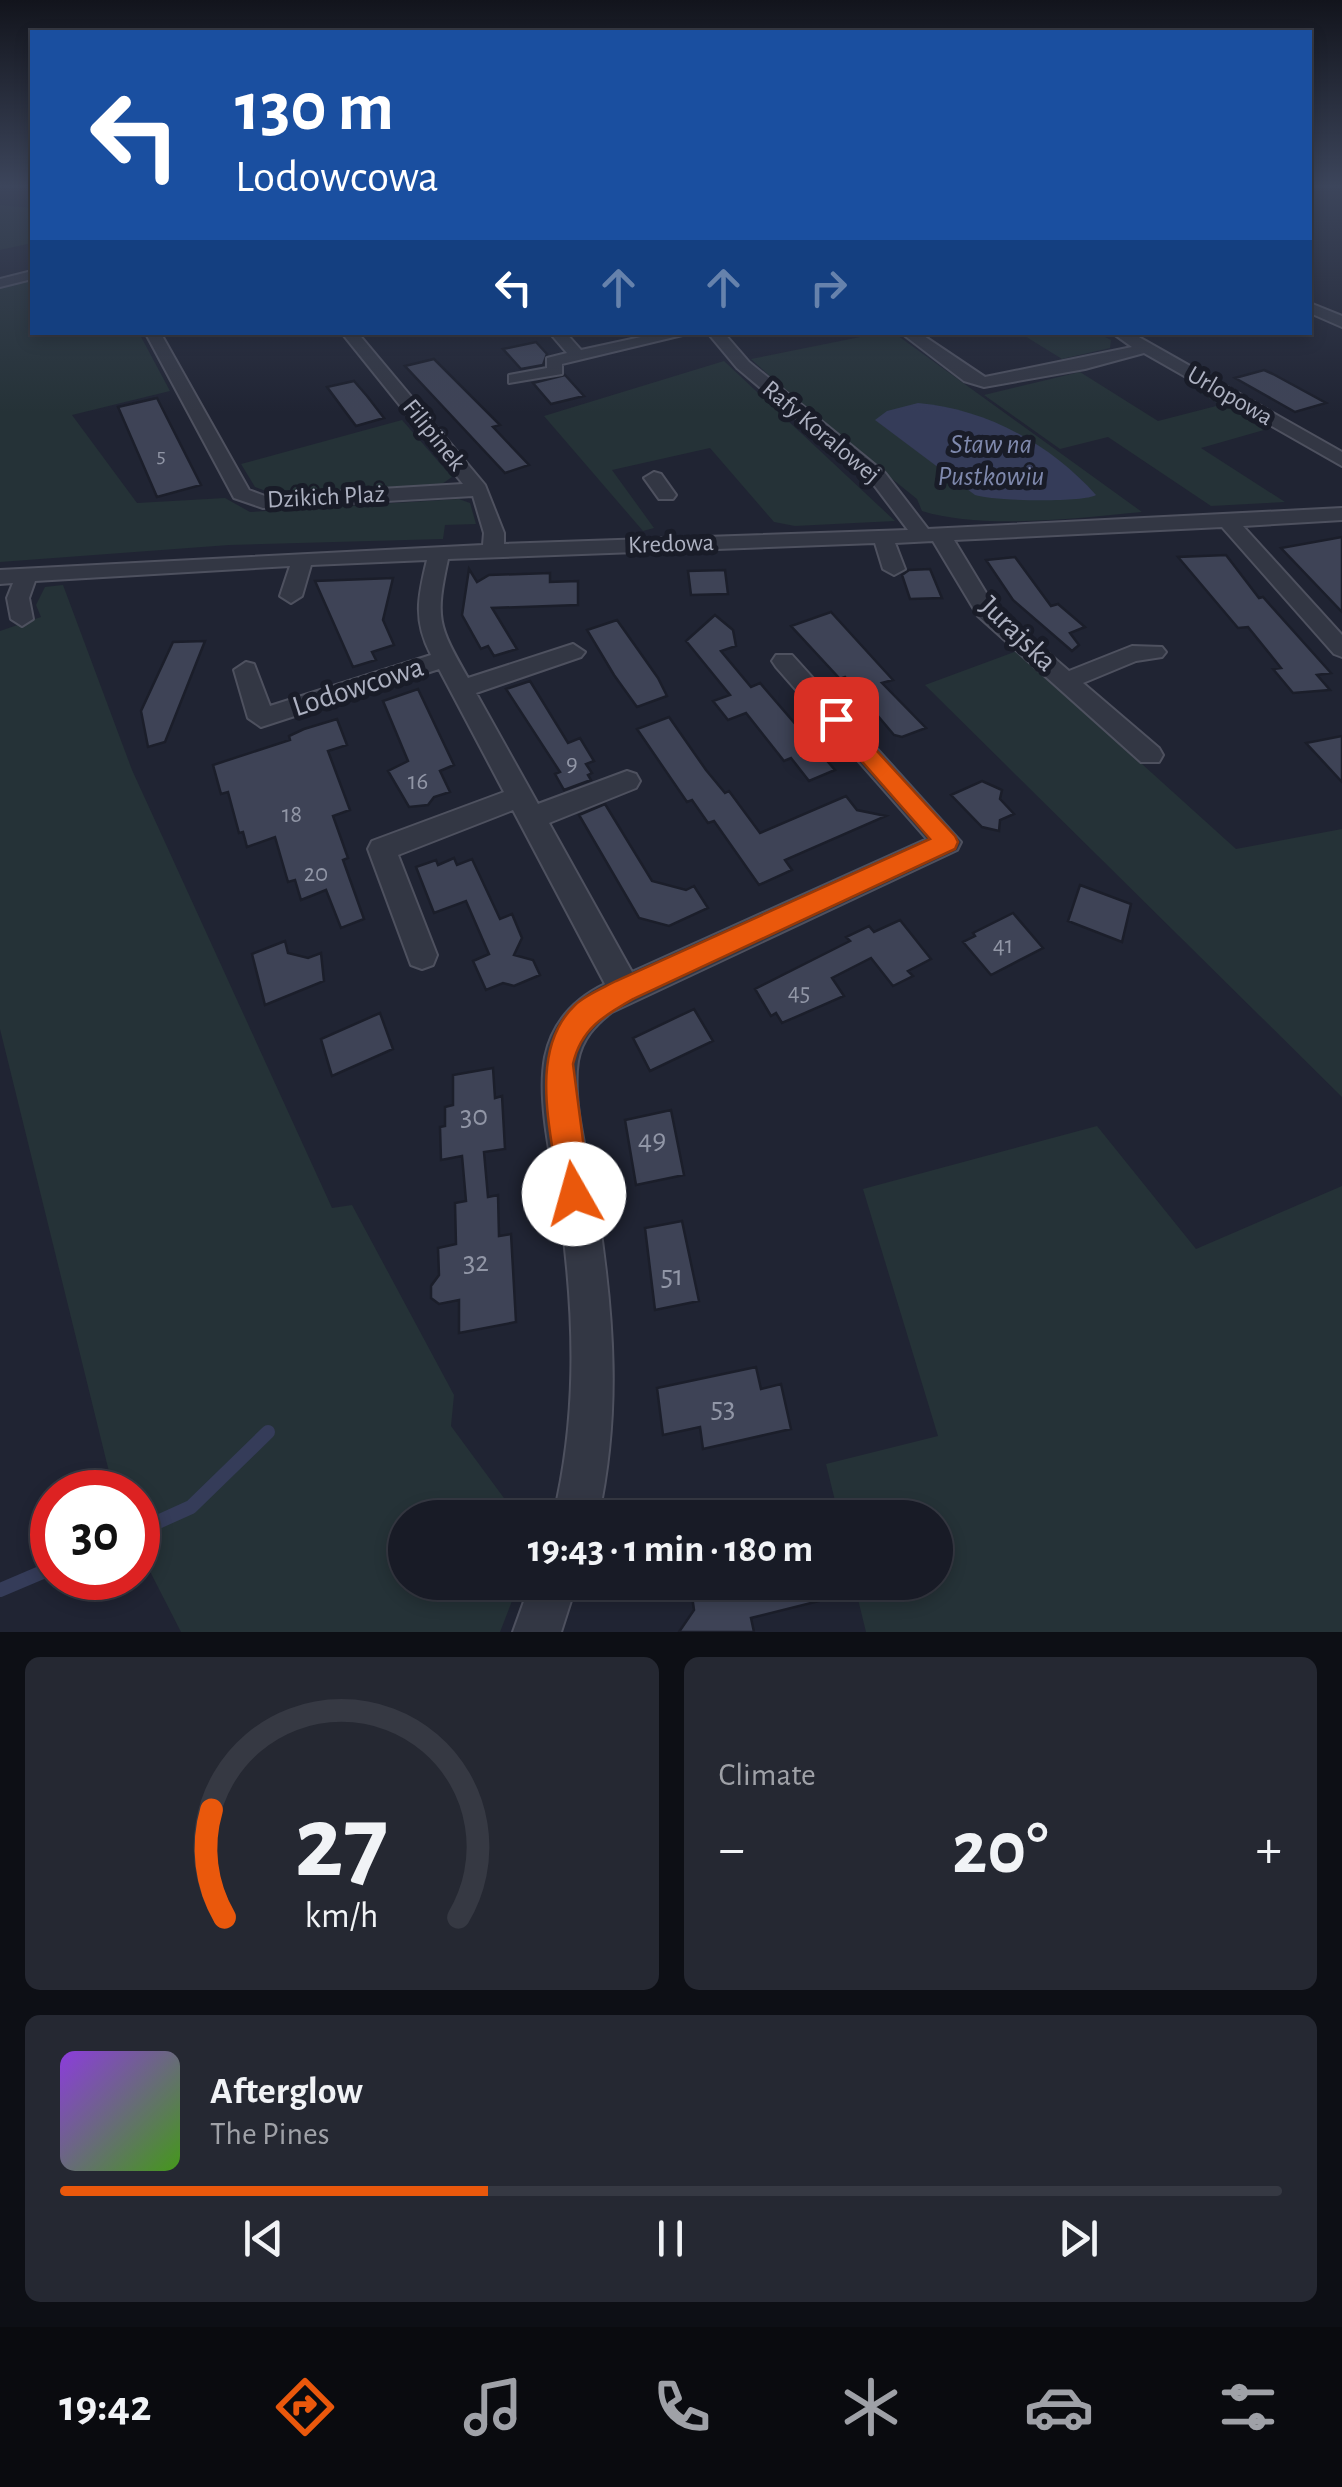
<!DOCTYPE html>
<meta charset="utf-8">
<style>
:root{--surface:#181b26;--page:#252832;--text:#f1f3f6;--muted:#9fa1a7;--line:#363943;--accent:#ea580c}
body{margin:0;font-family:"Alegreya Sans",sans-serif;background:var(--page);color:var(--text);height:100vh;display:flex;flex-direction:column;font-size:38px;white-space:nowrap}
*{box-sizing:border-box;margin:0}
p{font-size:32px;color:var(--muted)}
.icon{flex:none;width:55px;height:55px;fill:none;stroke:currentColor;stroke-width:2;stroke-linecap:round;stroke-linejoin:round}
.map{position:relative;height:1632px;overflow:hidden}
.drawer{display:flex;flex-direction:column;gap:25px;padding:25px;background:#0d0f15;flex:1}
.drawer>*{flex:none}
.banner{position:absolute;left:30px;top:30px;width:1282px;height:305px;border-radius:0px;box-shadow:0 5px 15px #0003,0 0 0 2px var(--line);background:#1a4fa0;color:#fff;overflow:hidden}
.speed{position:absolute;left:30px;top:1470px;display:flex;gap:20px;font-size:50px;font-weight:700;text-align:center}
.speed>*{display:grid;place-content:center;width:130px;height:130px;border-radius:50%;background:var(--surface);box-shadow:0 5px 15px #0003,0 0 0 2px var(--line);line-height:1}
.speed .limit{border:15px solid #d22;background:#fff;color:#111}
.pin{position:absolute;display:grid;place-items:center;width:85px;height:85px;color:#fff;margin:-42px;border-radius:20px;box-shadow:0 5px 15px #0006}
.me{position:absolute;width:110px;margin:-55px;rotate:353deg;stroke-linejoin:round;filter:drop-shadow(0 0 8px #0008)}
.turn{display:flex;align-items:center;gap:35px;height:210px;padding:0 40px;font-size:45px}
.turn .icon{width:130px;height:130px;stroke-width:2.5}
.turn b{display:block;font-size:70px;line-height:85px}
.lanes{display:flex;align-items:center;height:95px;padding:0 40px;background:#0003;justify-content:center;gap:50px;direction:ltr}
.lanes .off{opacity:.35}
.big{font-size:75px;font-weight:600;line-height:1.1}
.drawer .tile{flex:1;display:flex;flex-direction:column;justify-content:center;gap:15px;min-width:0;padding:0 35px;border-radius:15px;background:var(--page)}
.drawer .dial{align-items:center;gap:0}
.dial svg{height:260px;overflow:visible;fill:none;stroke:var(--line);stroke-width:7;stroke-linecap:round;text-anchor:middle}
.dial text{fill:var(--text);stroke:none}
.song{display:flex;align-items:center;gap:30px}
.cover{width:120px;height:120px;border-radius:15px;background:linear-gradient(135deg,hsl(270 70% 55%),hsl(100 70% 35%))}
.played{height:10px;border-radius:5px;background:linear-gradient(90deg,var(--accent) 35%,var(--line) 35%)}
.keys{display:flex;justify-content:space-around;direction:ltr}
.heat{display:flex;justify-content:space-between;align-items:center;font-size:55px;direction:ltr}
.drawer .tiles{flex:1;display:grid;gap:25px;grid-template-columns:1fr 1fr}
.tile:last-child{grid-column:span 2}
.trip{position:absolute;left:388px;top:1500px;width:565px;height:100px;border-radius:50px;background:var(--surface);box-shadow:0 5px 15px #0003,0 0 0 2px var(--line);font-weight:600;line-height:100px;text-align:center}
.tabs{display:flex;height:160px;justify-content:space-around;align-items:center;background:#0a0b0f;color:var(--muted)}
.tabs .icon{width:70px;height:70px}
.tabs .active{color:var(--accent)}
.tabs b{font-size:45px;color:var(--text)}
.map>svg:first-child{display:block}
.green{fill:#253237}
.water{fill:#353c59}
.lines{fill:none;stroke-linecap:round;stroke-linejoin:round}
.stream{stroke:#353c59;stroke-width:14}
.building{fill:#3e4356;stroke:#1b1e2a;stroke-width:2.5}
.minor-casing{stroke:#4e515f;stroke-width:4}
.minor{fill:#333744;fill-rule:evenodd}
.route{fill:#ea580c;stroke:#983908;stroke-width:2.5}
.labels{text-anchor:middle;dominant-baseline:central;stroke-width:10;stroke-linejoin:round;paint-order:stroke}
.far-number-label{font-size:22px;fill:#9196a6}
.far-street-label{font-size:25px;fill:#adb1c1;stroke:#191c28}
.number-label{font-size:25px;fill:#9196a6}
.far-water-label{font-size:28px;font-style:italic;fill:#7f89ad;stroke:#191c28}
.street-label{font-size:30px;fill:#adb1c1;stroke:#191c28}
.near-number-label{font-size:30px;fill:#9196a6}
</style>
<div class="map">
<svg width="1342" height="1632" viewBox="0 0 1342 1632">
<rect width="100%" height="100%" fill="#202433"/>
<!-- green -->
<path class="green" d="M 0,205 L 32,208 L 32,243 L 0,250 Z
M 32,280 L 32,332 L 139,333 L 170,391 L 72,415 L 137,503 L 225,498 L 250,512 L 459,499 L 470,503 L 476,524 L 445,525 L 443,539 L 229,545 L 0,562 L 0,288 Z
M 880,333 L 894,333 L 1142,512 C 1078,518 982,530 922,511 L 917,499 L 808,411 L 751,359 Z
M 1020,333 L 1097,333 L 1111,340 L 1110,348 L 1062,359 Z
M 724,361 L 895,521 L 795,526 L 774,522 L 710,448 L 612,470 L 654,528 L 643,531 L 544,416 Z
M 1080,372 L 1158,421 L 1220,405 L 1196,390 L 1202,389 L 1253,418 L 1248,420 L 1264,430 L 1201,448 L 1285,502 L 1211,506 L 1108,437 L 1060,449 L 984,395 Z
M 402,420 L 452,477 L 442,484 L 274,494 L 255,487 L 241,464 Z
M 63,585 L 132,770 L 332,1208 L 352,1205 L 454,1395 L 451,1426 L 518,1517 L 405,1518 L 405,1582 L 519,1583 L 500,1632 L 181,1632 L 138,1548 L 138,1492 L 114,1492 L 0,1029 L 0,631 L 41,617 L 36,605 L 45,587 Z
M 1017,651 L 1236,849 L 1342,829 L 1342,1097 L 925,685 Z
M 1097,1126 L 1196,1249 L 1342,1186 L 1342,1632 L 866,1632 L 854,1583 L 935,1582 L 935,1518 L 839,1517 L 826,1464 L 938,1436 L 863,1189 Z"/>
<!-- water -->
<path class="water" d="M 918,403 C 987,409 1050,444 1096,495 C 1083,503 992,501 975,495 L 875,420 L 887,411 Z"/>
<g class="lines">
<!-- stream -->
<path class="stream" d="M 138,1531 L 191,1507 L 268,1432
M 0,1590 L 52,1568"/>
</g>
<!-- building -->
<path class="building" d="M 536,342 L 547,354 L 543,365 L 521,369 L 503,349 Z
M 434,359 L 500,425 L 493,427 L 529,465 L 505,473 L 405,366 Z
M 1264,370 L 1273,374 L 1326,403 L 1295,412 L 1235,378 Z
M 565,375 L 584,396 L 551,404 L 533,383 Z
M 354,381 L 367,396 L 384,418 L 356,426 L 327,387 Z
M 157,398 L 201,485 L 157,497 L 118,407 Z
M 1342,537 L 1342,612 L 1281,548 Z
M 1226,555 L 1259,598 L 1263,597 L 1331,673 L 1317,675 L 1330,690 L 1293,693 L 1273,669 L 1281,668 L 1248,627 L 1238,628 L 1178,557 Z
M 1015,557 L 1051,606 L 1058,604 L 1085,627 L 1070,633 L 1079,645 L 1072,651 L 1013,600 L 986,560 Z
M 469,569 L 477,582 L 489,575 L 550,573 L 550,582 L 578,581 L 578,605 L 492,608 L 517,649 L 494,656 L 488,646 L 481,649 L 462,615 Z
M 930,569 L 942,598 L 910,599 L 902,575 L 909,570 Z
M 725,570 L 728,594 L 691,595 L 688,571 Z
M 393,578 L 383,620 L 394,645 L 372,652 L 376,660 L 353,667 L 315,581 Z
M 831,612 L 893,680 L 882,683 L 926,728 L 902,737 L 894,735 L 845,677 L 840,679 L 791,626 Z
M 715,615 L 733,630 L 736,646 L 721,651 L 751,687 L 760,683 L 835,770 L 809,781 L 791,758 L 784,761 L 746,713 L 728,720 L 713,701 L 730,695 L 686,641 Z
M 617,620 L 658,678 L 667,696 L 637,707 L 614,675 L 587,630 Z
M 205,641 L 165,742 L 148,747 L 141,711 L 173,642 Z
M 530,681 L 568,743 L 580,738 L 594,761 L 586,764 L 592,773 L 588,775 L 591,780 L 564,790 L 555,774 L 560,772 L 506,689 Z
M 418,689 L 454,765 L 440,771 L 450,792 L 434,797 L 428,805 L 409,807 L 388,771 L 408,761 L 383,701 Z
M 669,717 L 706,770 L 725,793 L 729,791 L 760,833 L 846,796 L 857,810 L 886,816 L 785,860 L 792,870 L 759,885 L 714,821 L 708,823 L 692,800 L 687,802 L 637,729 Z
M 337,719 L 347,745 L 328,751 L 350,810 L 333,816 L 348,858 L 343,860 L 364,919 L 341,928 L 326,890 L 301,900 L 295,880 L 288,882 L 275,837 L 247,847 L 243,832 L 239,833 L 228,792 L 221,794 L 213,765 L 290,740 L 289,736 L 304,729 Z
M 1342,736 L 1342,782 L 1306,743 Z
M 982,781 L 1002,790 L 1000,799 L 1014,814 L 1000,820 L 999,831 L 982,827 L 951,795 Z
M 605,804 L 652,881 L 686,890 L 694,886 L 708,908 L 669,926 L 639,918 L 579,815 Z
M 454,858 L 457,865 L 472,859 L 500,919 L 512,914 L 522,938 L 514,955 L 533,960 L 540,975 L 514,986 L 503,983 L 486,990 L 473,961 L 489,954 L 466,901 L 434,913 L 416,867 L 436,860 L 438,865 Z
M 1080,885 L 1131,904 L 1122,942 L 1068,921 Z
M 1013,913 L 1043,948 L 991,975 L 963,942 L 975,936 L 973,933 Z
M 900,920 L 931,959 L 908,971 L 913,976 L 893,986 L 871,958 L 832,978 L 844,996 L 782,1023 L 776,1013 L 771,1016 L 755,989 L 850,941 L 846,937 L 869,926 L 874,932 Z
M 285,941 L 288,953 L 308,958 L 321,953 L 324,981 L 265,1005 L 252,954 Z
M 694,1009 L 713,1041 L 650,1071 L 633,1038 Z
M 380,1013 L 393,1049 L 332,1076 L 321,1039 Z
M 493,1068 L 495,1098 L 502,1096 L 505,1149 L 484,1152 L 488,1197 L 498,1195 L 499,1236 L 511,1234 L 516,1322 L 459,1333 L 459,1300 L 439,1304 L 431,1298 L 431,1286 L 439,1275 L 438,1248 L 456,1244 L 455,1203 L 466,1201 L 462,1156 L 441,1160 L 440,1127 L 445,1126 L 445,1107 L 453,1105 L 453,1075 Z
M 671,1110 L 684,1175 L 636,1185 L 625,1120 Z
M 682,1221 L 699,1301 L 655,1310 L 645,1228 Z
M 756,1367 L 761,1389 L 781,1384 L 791,1429 L 703,1449 L 700,1427 L 663,1435 L 657,1388 Z
M 690,1582 L 858,1582 L 859,1591 L 751,1618 L 754,1632 L 679,1632 L 694,1610 Z"/>
<g class="lines">
<!-- minor casing -->
<g class="minor-casing">
<path id="minor" d="M 32,271 L 32,279 L 0,287 L 0,279 Z
M 1310,303 L 1342,316 L 1342,327 L 1310,313 Z
M 145,332 L 160,332 L 249,490 L 265,496 L 463,484 L 341,332 L 357,332 L 485,485 L 504,533 L 504,544 L 908,530 L 871,481 L 737,368 L 707,332 L 723,332 L 749,362 L 885,473 L 928,529 L 1342,508 L 1342,520 L 1243,526 L 1342,635 L 1342,657 L 1334,654 L 1222,527 L 954,540 L 994,606 L 1069,671 L 1132,646 L 1162,647 L 1166,652 L 1162,657 L 1136,661 L 1083,683 L 1159,748 L 1163,755 L 1159,762 L 1141,762 L 978,616 L 933,541 L 895,543 L 905,569 L 894,575 L 883,569 L 875,543 L 448,559 C 435,619 438,625 468,678 L 573,644 L 585,652 L 581,657 L 476,693 L 538,804 L 627,771 L 636,774 L 640,781 L 636,788 L 549,823 L 632,972 L 927,839 L 776,667 L 772,661 L 776,655 L 792,655 L 961,842 L 957,850 L 612,1012 C 595,1025 582,1039 578,1061 C 571,1105 591,1168 598,1213 C 614,1317 621,1414 598,1518 L 553,1518 C 577,1419 575,1324 562,1223 C 555,1175 536,1105 545,1057 C 552,1023 574,999 605,984 L 513,810 L 398,855 L 437,955 L 433,965 L 422,969 L 411,965 L 368,849 L 372,841 L 504,792 L 439,669 L 261,727 L 248,718 L 234,670 L 246,662 L 254,664 L 270,706 L 431,655 C 413,620 418,597 427,560 L 311,565 L 302,596 L 291,603 L 280,596 L 290,566 L 35,581 L 29,598 L 33,619 L 22,626 L 11,619 L 7,598 L 13,583 L 0,584 L 0,570 L 483,545 L 484,533 L 473,496 L 263,508 L 234,498 Z
M 549,332 L 565,332 L 581,350 L 664,332 L 695,332 L 562,364 L 562,374 L 509,383 L 509,375 L 547,368 L 547,358 L 567,353 Z
M 900,332 L 918,332 L 985,377 L 1132,347 L 1111,332 L 1130,332 L 1342,452 L 1342,466 L 1144,353 L 1085,369 L 984,387 L 964,381 Z
M 654,472 L 661,474 L 676,495 L 673,499 L 659,499 L 644,478 Z
M 531,1582 L 577,1582 L 561,1632 L 513,1632 Z"/>
</g>
<!-- minor -->
<use href="#minor" class="minor"/>
</g>
<!-- sky -->
<linearGradient id="sky" x2="0" y2="1"><stop stop-color="#12141c"/><stop offset="0.45" stop-color="#3c455b"/><stop offset="1" stop-color="#3c455b" stop-opacity="0"/></linearGradient>
<rect width="1342" height="413" fill="url(#sky)"/>
<!-- route -->
<path class="route" d="M 836,712 L 843,714 L 955,836 L 958,842 L 955,849 L 635,998 C 605,1015 581,1028 573,1064 L 590,1194 L 585,1205 L 574,1210 L 563,1205 L 559,1194 C 553,1136 526,1052 575,1005 C 585,995 603,988 616,981 L 930,839 L 829,724 L 826,719 L 829,714 Z"/>
<g class="labels">
<!-- far-number labels -->
<g class="far-number-label">
<text x="161" y="455">5</text>
</g>
<!-- far-street labels -->
<g class="far-street-label">
<text transform="translate(1230 396) rotate(30)">Urlopowa</text>
<text transform="translate(821 432) rotate(40)">Rafy Koralowej</text>
<text transform="translate(434 435) rotate(51)">Filipinek</text>
<text transform="translate(326 497) rotate(-3)">Dzikich Plaż</text>
<text transform="translate(671 544) rotate(-2)">Kredowa</text>
</g>
<!-- number labels -->
<g class="number-label">
<text x="572" y="763">9</text>
<text x="418" y="781">16</text>
<text x="292" y="814">18</text>
<text x="316" y="873">20</text>
<text x="1003" y="945">41</text>
<text x="799" y="992">45</text>
</g>
<!-- far-water labels -->
<g class="far-water-label">
<text x="991" y="445">Staw na<tspan x="991" dy="32">Pustkowiu</tspan></text>
</g>
<!-- street labels -->
<g class="street-label">
<text transform="translate(1018 634) rotate(44)">Jurajska</text>
<text transform="translate(358 687) rotate(-18)">Lodowcowa</text>
</g>
<!-- near-number labels -->
<g class="near-number-label">
<text x="474" y="1116">30</text>
<text x="652" y="1140">49</text>
<text x="476" y="1262">32</text>
<text x="672" y="1276">51</text>
<text x="723" y="1408">53</text>
</g>
</g>
</svg>
<div class="speed"><div class="limit">30</div></div>
<div class="pin" style="left:836px;top:719px;background:#d93025"><svg class="icon" aria-label="arrive" viewBox="0 0 24 24"><path d="M6 21V4h12l-3 4 3 4H6"/></svg></div>
<svg class="me" style="left:574px;top:1194px" viewBox="-20 -20 40 40"><circle r="19" fill="#fff"/><path d="M0-13L10 11 0 6-10 11z" fill="#ea580c"/></svg>
<div class="trip">19:43 · 1 min · 180 m</div>
<div class="banner">
<div class="turn"><svg class="icon" aria-label="left" viewBox="0 0 24 24"><path d="M17 20v-9H6M10 6l-5 5 5 5"/></svg><div><b>130 m</b>Lodowcowa</div></div>
<div class="lanes"><svg class="icon" aria-label="left" viewBox="0 0 24 24"><path d="M17 20v-9H6M10 6l-5 5 5 5"/></svg><svg class="icon off" aria-label="ahead" viewBox="0 0 24 24"><path d="M12 20V5M6 11l6-6 6 6"/></svg><svg class="icon off" aria-label="ahead" viewBox="0 0 24 24"><path d="M12 20V5M6 11l6-6 6 6"/></svg><svg class="icon off" aria-label="right" viewBox="0 0 24 24"><path d="M7 20v-9h11M14 6l5 5-5 5"/></svg></div>
</div>
</div>
<section class="drawer">
<div class="tiles">
<div class="tile dial"><svg viewBox="0 0 100 80">
<path d="M14 69A42 42 0 1 1 86 69"/>
<path d="M14 69A42 42 0 0 1 10 36" stroke="#ea580c"/>
<text x="50" y="56" font-size="32" font-weight="700">27</text>
<text x="50" y="72" font-size="11">km/h</text>
</svg></div>
<div class="tile"><p>Climate</p>
<div class="heat"><a>−</a><b class="big">20°</b><a>+</a></div>
</div>
<div class="tile">
<div class="song"><i class="cover"></i><div><b>Afterglow</b><p>The Pines</p></div></div>
<div class="played"></div>
<div class="keys"><svg class="icon" aria-label="previous" viewBox="0 0 24 24"><path d="M18 5L8 12l10 7zM5 5v14"/></svg><svg class="icon" aria-label="pause" viewBox="0 0 24 24"><path d="M8 5v14M16 5v14"/></svg><svg class="icon" aria-label="next" viewBox="0 0 24 24"><path d="M6 5l10 7-10 7zM19 5v14"/></svg></div>
</div>
</div>
</section>
<nav class="tabs">
<b>19:42</b>
<svg class="icon active" aria-label="directions" viewBox="0 0 24 24"><path d="M12 3l9 9-9 9-9-9zM9 14v-3h6M13 9l2 2-2 2"/></svg>
<svg class="icon" aria-label="music" viewBox="0 0 24 24"><path d="M9 18V5l10-2v13"/><circle cx="6" cy="18" r="3"/><circle cx="16" cy="16" r="3"/></svg>
<svg class="icon" aria-label="phone" viewBox="0 0 24 24"><path d="M5 4h4l2 5-3 2q2 4 5 5l2-3 5 2v4C11 20 4 13 5 4z"/></svg>
<svg class="icon" aria-label="climate" viewBox="0 0 24 24"><path d="M12 3v18M4 7l16 10M4 17L20 7"/></svg>
<svg class="icon" aria-label="car" viewBox="0 0 24 24"><path d="M5 17H2v-5l4-1 3-4h7l3 4 3 1v5h-3M9 17h6M6 11h13"/><circle cx="7" cy="17" r="2"/><circle cx="17" cy="17" r="2"/></svg>
<svg class="icon" aria-label="filters" viewBox="0 0 24 24"><path d="M4 7h16M4 17h16"/><circle cx="9" cy="7" r="2"/><circle cx="15" cy="17" r="2"/></svg>
</nav>
